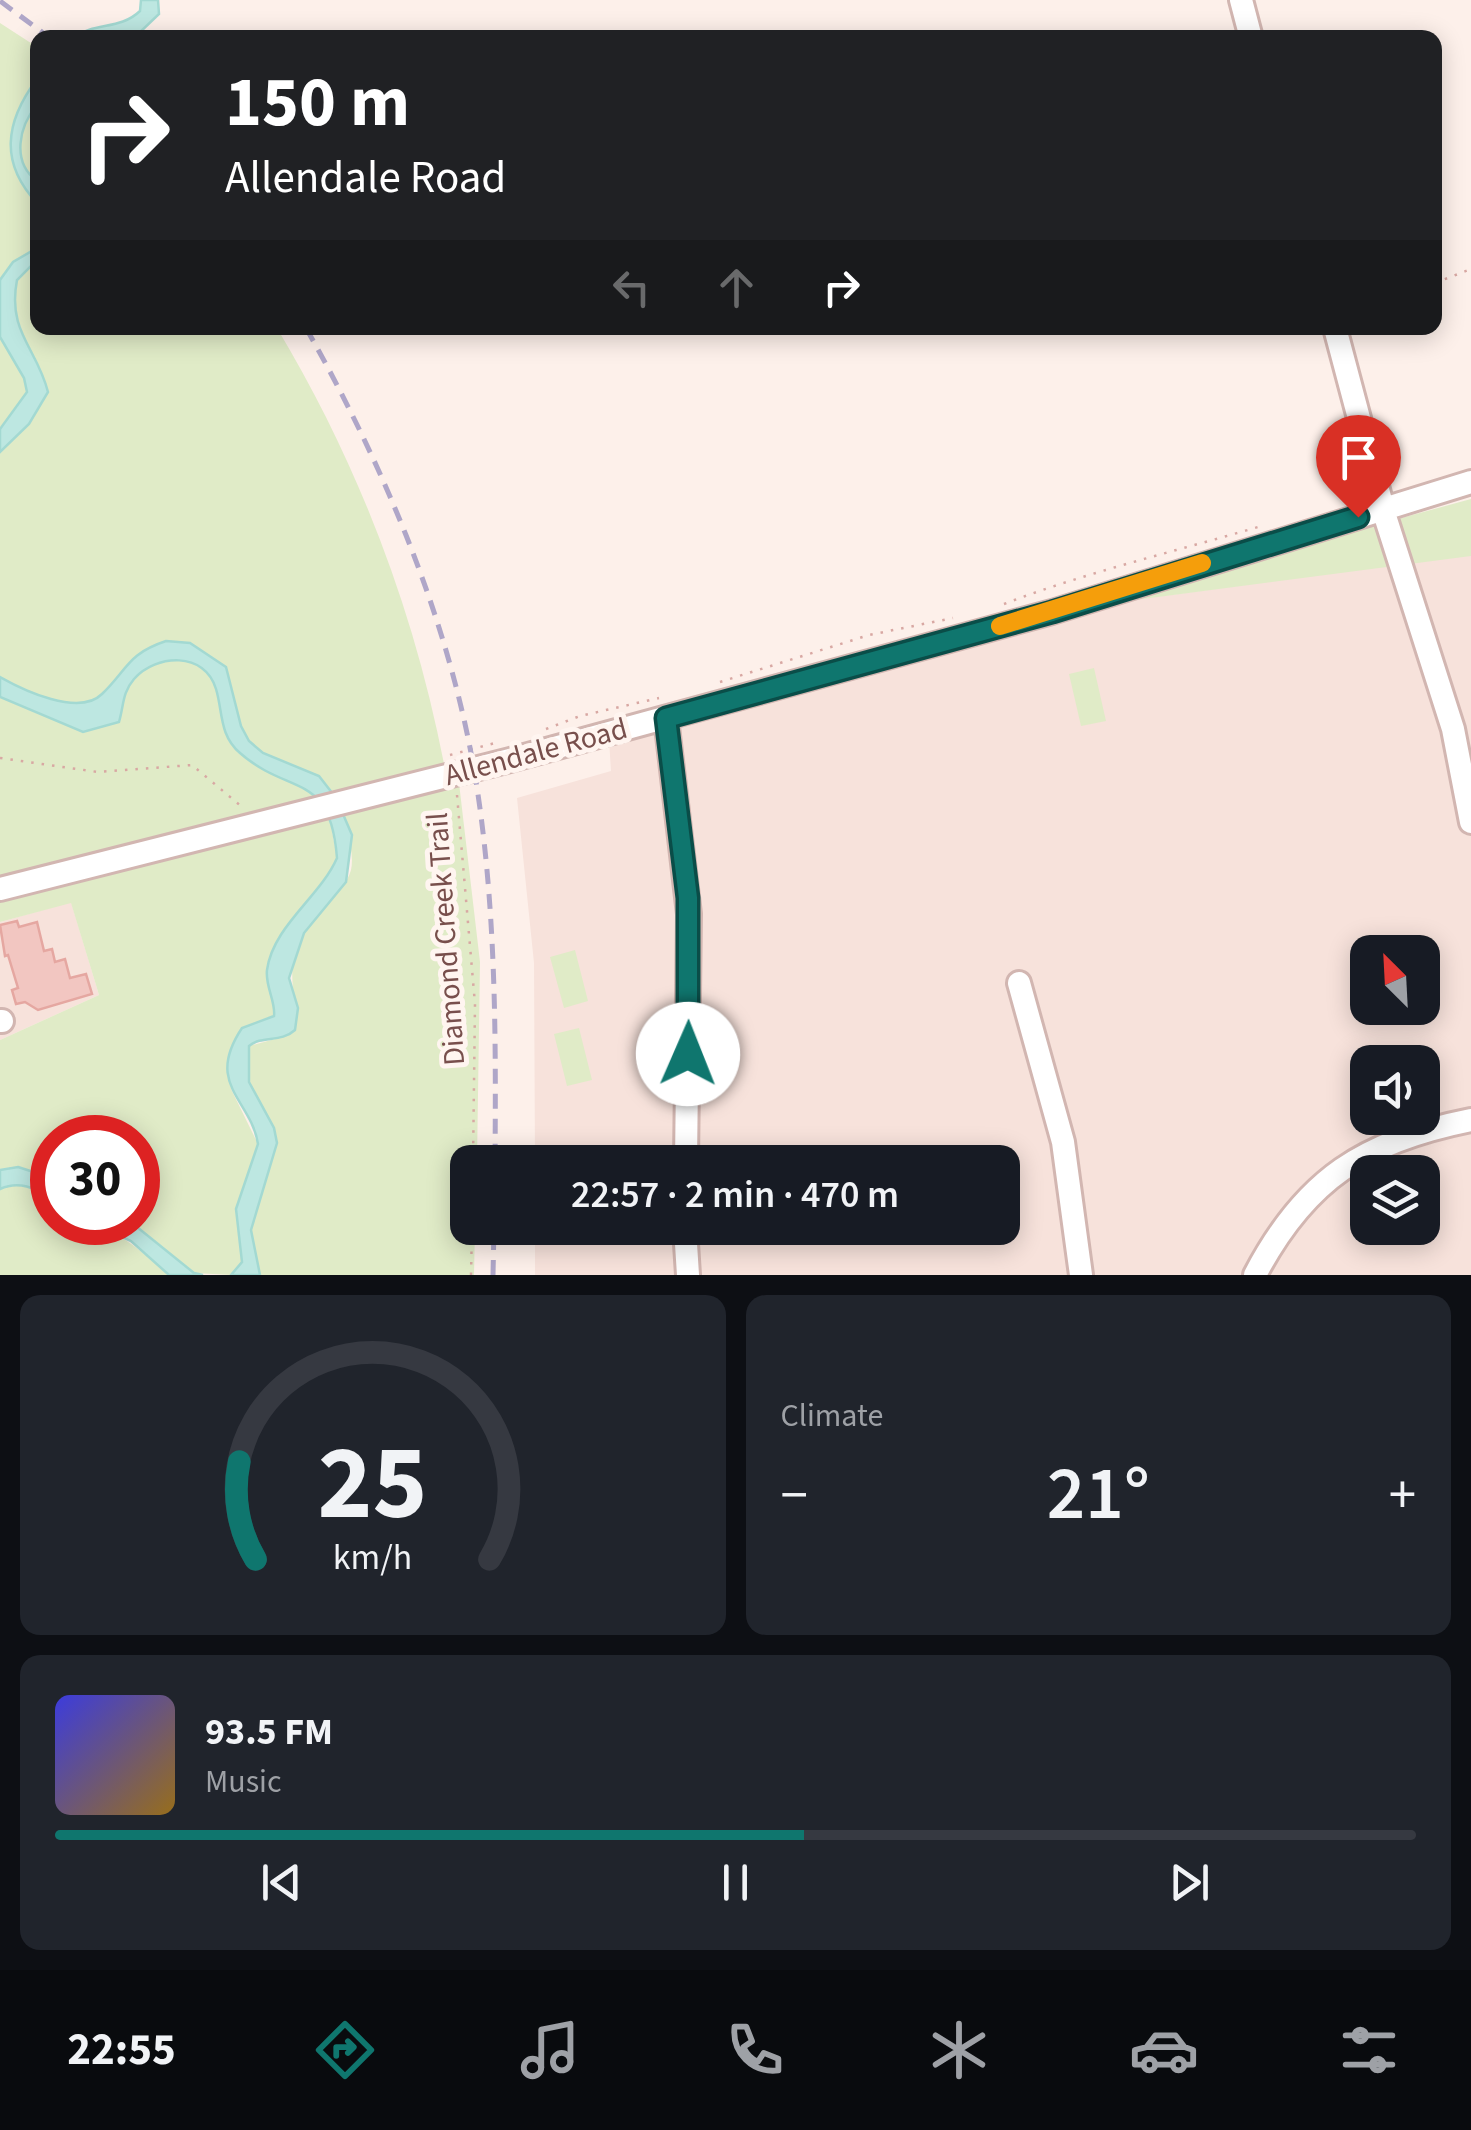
<!DOCTYPE html>
<meta charset="utf-8">
<style>
:root{--surface:#171b24;--page:#20242c;--text:#f1f3f6;--muted:#9ea1a6;--line:#363941;--accent:#0f766e}
body{margin:0;font-family:"Source Sans 3",sans-serif;background:var(--page);color:var(--text);height:100vh;display:flex;flex-direction:column;font-size:38px;white-space:nowrap}
*{box-sizing:border-box;margin:0}
p{font-size:32px;color:var(--muted)}
.icon{flex:none;width:55px;height:55px;fill:none;stroke:currentColor;stroke-width:2;stroke-linecap:round;stroke-linejoin:round}
.map{position:relative;height:1275px;overflow:hidden}
.side{display:flex;flex-direction:column;gap:20px;padding:20px;background:#0d0f14;flex:1}
.side>*{flex:none}
.hud{position:absolute;left:30px;top:30px;width:1412px;height:305px;border-radius:20px;box-shadow:0 5px 25px #0003;background:#202124;color:#fff;overflow:hidden}
.needle{width:65px;rotate:336deg}
.controls{position:absolute;left:1350px;top:935px;display:grid;gap:20px}
.controls a{display:grid;place-items:center;width:90px;height:90px;border-radius:20px;background:var(--surface);box-shadow:0 5px 25px #0003;font-size:50px}
.speed{position:absolute;left:30px;top:1115px;display:flex;gap:20px;font-size:50px;font-weight:700;text-align:center}
.speed>*{display:grid;place-content:center;width:130px;height:130px;border-radius:50%;background:var(--surface);box-shadow:0 5px 25px #0003;line-height:1}
.speed .limit{border:15px solid #d22;background:#fff;color:#111}
.pin{position:absolute;display:grid;place-items:center;width:85px;height:85px;color:#fff;margin:-102px -42px;border-radius:50% 50% 50% 0;rotate:-45deg;box-shadow:0 0 10px #0007}
.pin .icon{rotate:45deg}
.me{position:absolute;width:110px;margin:-55px;rotate:1deg;stroke-linejoin:round;filter:drop-shadow(0 0 8px #0008)}
.turn{display:flex;align-items:center;gap:35px;height:210px;padding:0 30px;font-size:45px}
.turn .icon{width:130px;height:130px;stroke-width:2.5}
.turn b{display:block;font-size:70px;line-height:85px}
.lanes{display:flex;align-items:center;height:95px;padding:0 30px;background:#0003;justify-content:center;gap:50px;direction:ltr}
.lanes .off{opacity:.35}
.big{font-size:75px;font-weight:600;line-height:1.1}
.side .widget{flex:1;display:flex;flex-direction:column;justify-content:center;gap:15px;min-width:0;padding:0 35px;border-radius:20px;background:var(--page)}
.side .dial{align-items:center;gap:0}
.dial svg{height:260px;overflow:visible;fill:none;stroke:var(--line);stroke-width:7;stroke-linecap:round;text-anchor:middle}
.dial text{fill:var(--text);stroke:none}
.song{display:flex;align-items:center;gap:30px}
.cover{width:120px;height:120px;border-radius:15px;background:linear-gradient(135deg,hsl(240 70% 55%),hsl(40 70% 35%))}
.played{height:10px;border-radius:5px;background:linear-gradient(90deg,var(--accent) 55%,var(--line) 55%)}
.keys{display:flex;justify-content:space-around;direction:ltr}
.heat{display:flex;justify-content:space-between;align-items:center;font-size:55px;direction:ltr}
.side .tiles{flex:1;display:grid;gap:20px;grid-template-columns:1fr 1fr}
.widget:last-child{grid-column:span 2}
.trip{position:absolute;left:450px;top:1145px;width:570px;height:100px;border-radius:20px;background:var(--surface);box-shadow:0 5px 25px #0003;font-weight:600;line-height:100px;text-align:center}
.menu{display:flex;height:160px;justify-content:space-around;align-items:center;background:#090b0e;color:var(--muted)}
.menu .icon{width:70px;height:70px}
.menu .active{color:var(--accent)}
.menu b{font-size:45px;color:var(--text)}
.map>svg:first-child{display:block}
.residential{fill:#f7e2db;fill-rule:evenodd}
.green{fill:#e0ebc7}
.water{fill:#bde7e1;stroke:#a3d9d2;stroke-width:2.5}
.building{fill:#f2c6c1;stroke:#e5a7a1;stroke-width:2.5}
.lines{fill:none;stroke-linecap:round;stroke-linejoin:round}
.minor-casing{stroke:#d2b6b1;stroke-width:28}
.path{stroke:#d8a8a3;stroke-width:2.5;stroke-dasharray:2.5 8;stroke-linecap:butt}
.minor{stroke:#fff;stroke-width:22}
.rail{stroke:#afa6c8;stroke-width:5;stroke-dasharray:15 10;stroke-linecap:butt}
.route-casing{stroke:#0a4d48;stroke-width:25}
.route{stroke:#0f766e;stroke-width:18}
.slow{stroke:#f59e0b;stroke-width:18}
.labels{text-anchor:middle;dominant-baseline:central;stroke-width:10;stroke-linejoin:round;paint-order:stroke}
.street-label{font-size:30px;fill:#784f4c;stroke:#fff5f0}
</style>
<div class="map">
<svg width="1471" height="1275" viewBox="0 0 1471 1275">
<rect width="100%" height="100%" fill="#fdf0ea"/>
<!-- residential -->
<path class="residential" d="M 1465,555 L 1471,556 L 1471,1275 L 535,1275 L 535,1228 L 1002,1228 L 1002,1162 L 535,1162 L 534,963 L 517,798 L 611,771 L 609,740 L 1067,609 ZM 1368,952 L 1422,952 L 1422,1008 L 1368,1008 ZM 1368,1062 L 1422,1062 L 1422,1118 L 1368,1118 ZM 1368,1172 L 1422,1172 L 1422,1228 L 1368,1228 Z
M 71,902 L 99,995 L 0,1040 L 0,922 Z"/>
<!-- green -->
<path class="green" d="M 0,23 L 37,47 L 38,328 L 277,328 C 359,465 415,612 445,769 L 0,880 Z
M 1471,499 L 1471,556 L 1067,609 Z
M 1094,668 L 1106,721 L 1081,726 L 1069,674 Z
M 459,783 L 480,962 L 477,1162 L 468,1162 L 468,1228 L 475,1228 L 474,1275 L 260,1275 L 251,1230 L 277,1143 L 274,1128 L 249,1082 L 249,1046 L 275,1039 L 298,1008 C 283,968 299,931 328,901 C 338,891 347,884 351,870 C 355,851 345,826 341,807 Z
M 329,815 L 337,858 C 321,894 271,931 267,970 C 266,986 276,1002 274,1016 L 261,1020 L 229,1060 L 231,1089 L 258,1144 L 236,1209 L 242,1262 L 238,1271 L 231,1275 L 194,1273 L 132,1223 L 138,1222 L 138,1138 L 52,1138 L 52,1178 L 18,1167 L 0,1170 L 0,1040 L 99,995 L 71,903 L 0,922 L 0,896 Z
M 575,950 L 588,1001 L 564,1008 L 550,957 Z
M 579,1028 L 592,1080 L 567,1086 L 554,1034 Z
M 12,1184 L 36,1188 L 52,1199 L 52,1222 C 112,1223 126,1238 169,1275 L 0,1275 L 0,1189 Z"/>
<!-- water -->
<path class="water" d="M 141,0 L 158,0 L 159,14 L 135,37 L 74,37 C 96,22 120,30 140,11 Z
M 37,79 L 37,105 C 19,126 11,162 37,181 L 37,203 C 0,164 4,123 37,79 Z
M 37,248 L 37,260 L 17,280 C 7,332 37,348 48,392 L 29,424 L 0,452 L 0,429 L 27,392 L 24,378 L 0,337 L 0,280 L 13,262 Z
M 166,641 L 190,643 L 226,667 L 241,726 L 249,741 L 263,753 L 319,776 L 336,798 L 352,835 L 346,882 L 304,933 L 289,978 L 298,1008 L 295,1030 C 281,1043 262,1035 249,1046 L 249,1082 L 274,1128 L 277,1143 L 251,1230 L 260,1275 L 231,1275 L 242,1262 L 236,1209 L 258,1144 C 251,1099 204,1085 242,1028 L 274,1016 C 276,1002 265,986 267,970 C 273,926 320,897 337,858 C 330,770 290,797 240,753 C 219,735 223,712 216,689 C 205,651 156,654 134,679 C 122,693 124,705 119,722 L 83,732 L 0,697 L 0,677 C 23,690 79,717 102,694 C 128,669 127,654 166,641 Z
M 18,1167 L 52,1178 L 52,1199 C 35,1188 19,1180 0,1189 L 0,1170 Z
M 92,1223 L 132,1223 L 194,1273 L 203,1275 L 169,1275 L 131,1241 Z"/>
<!-- building -->
<path class="building" d="M 17,921 L 19,927 L 37,922 L 44,951 L 52,949 L 55,962 L 65,959 L 70,978 L 86,974 L 92,994 L 38,1010 L 25,1002 L 16,1004 L 12,990 L 18,988 L 8,955 L 5,956 L 0,925 Z"/>
<g class="lines">
<!-- minor casing -->
<g class="minor-casing">
<path id="minor" d="M 1241,0 L 1251,38
M 1335,328 L 1385,516 L 1453,729 L 1471,822
M 666,718 L 689,914 L 686,1162
M 0,889 L 510,760 L 1052,612 L 1471,482
M 1019,983 L 1063,1142 L 1081,1275
M 0,1021 L 2,1021
M 685,1228 L 688,1275
M 1255,1275 C 1305,1179 1365,1141 1471,1120"/>
</g>
<!-- path -->
<path class="path" d="M 1435,283 L 1471,269
M 1004,604 C 1087,572 1173,552 1258,527
M 720,682 L 869,635 L 953,618
M 546,729 L 580,716 L 659,698
M 450,755 L 495,743
M 0,758 L 98,772 L 192,765 L 242,807
M 457,795 L 475,1004 L 473,1162
M 471,1275 L 472,1228"/>
<!-- minor -->
<use href="#minor" class="minor"/>
<!-- rail -->
<path class="rail" d="M 0,1 L 50,38
M 306,328 C 383,464 449,620 475,775 C 496,904 496,1033 495,1162
M 493,1275 L 494,1228"/>
</g>
<g class="lines">
<!-- route casing -->
<g class="route-casing">
<path id="route" d="M 688,1054 L 688,898 L 666,718 L 1052,612 L 1358,517"/>
</g>
<!-- route -->
<use href="#route" class="route"/>
<!-- slow -->
<path class="slow" d="M 1000,626 L 1202,563"/>
</g>
<g class="labels">
<!-- street labels -->
<g class="street-label">
<text transform="translate(536 752) rotate(-15)">Allendale Road</text>
<text transform="translate(446 939) rotate(-94)">Diamond Creek Trail</text>
</g>
</g>
</svg>
<div class="controls">
<a><svg class="needle" viewBox="-14 -14 28 28"><path d="M0-13l5 13h-10z" fill="#e53935"/><path d="M0 13l5-13h-10z" fill="#9ea1a6"/></svg></a>
<a><svg class="icon" aria-label="sound" viewBox="0 0 24 24"><path d="M4 9h4l5-4v14l-5-4H4zM17 9q2 3 0 6"/></svg></a>
<a><svg class="icon" aria-label="layers" viewBox="0 0 24 24"><path d="M12 4l9 5-9 5-9-5zM3 14l9 5 9-5"/></svg></a>
</div>
<div class="speed"><div class="limit">30</div></div>
<div class="pin" style="left:1358px;top:517px;background:#d93025"><svg class="icon" aria-label="arrive" viewBox="0 0 24 24"><path d="M6 21V4h12l-3 4 3 4H6"/></svg></div>
<svg class="me" style="left:688px;top:1054px" viewBox="-20 -20 40 40"><circle r="19" fill="#fff"/><path d="M0-13L10 11 0 6-10 11z" fill="#0f766e"/></svg>
<div class="trip">22:57 · 2 min · 470 m</div>
<div class="hud">
<div class="turn"><svg class="icon" aria-label="right" viewBox="0 0 24 24"><path d="M7 20v-9h11M14 6l5 5-5 5"/></svg><div><b>150 m</b>Allendale Road</div></div>
<div class="lanes"><svg class="icon off" aria-label="left" viewBox="0 0 24 24"><path d="M17 20v-9H6M10 6l-5 5 5 5"/></svg><svg class="icon off" aria-label="ahead" viewBox="0 0 24 24"><path d="M12 20V5M6 11l6-6 6 6"/></svg><svg class="icon" aria-label="right" viewBox="0 0 24 24"><path d="M7 20v-9h11M14 6l5 5-5 5"/></svg></div>
</div>
</div>
<section class="side">
<div class="tiles">
<div class="widget dial"><svg viewBox="0 0 100 80">
<path d="M14 69A42 42 0 1 1 86 69"/>
<path d="M14 69A42 42 0 0 1 9 39" stroke="#0f766e"/>
<text x="50" y="56" font-size="32" font-weight="700">25</text>
<text x="50" y="72" font-size="11">km/h</text>
</svg></div>
<div class="widget"><p>Climate</p>
<div class="heat"><a>−</a><b class="big">21°</b><a>+</a></div>
</div>
<div class="widget">
<div class="song"><i class="cover"></i><div><b>93.5 FM</b><p>Music</p></div></div>
<div class="played"></div>
<div class="keys"><svg class="icon" aria-label="previous" viewBox="0 0 24 24"><path d="M18 5L8 12l10 7zM5 5v14"/></svg><svg class="icon" aria-label="pause" viewBox="0 0 24 24"><path d="M8 5v14M16 5v14"/></svg><svg class="icon" aria-label="next" viewBox="0 0 24 24"><path d="M6 5l10 7-10 7zM19 5v14"/></svg></div>
</div>
</div>
</section>
<nav class="menu">
<b>22:55</b>
<svg class="icon active" aria-label="directions" viewBox="0 0 24 24"><path d="M12 3l9 9-9 9-9-9zM9 14v-3h6M13 9l2 2-2 2"/></svg>
<svg class="icon" aria-label="music" viewBox="0 0 24 24"><path d="M9 18V5l10-2v13"/><circle cx="6" cy="18" r="3"/><circle cx="16" cy="16" r="3"/></svg>
<svg class="icon" aria-label="phone" viewBox="0 0 24 24"><path d="M5 4h4l2 5-3 2q2 4 5 5l2-3 5 2v4C11 20 4 13 5 4z"/></svg>
<svg class="icon" aria-label="climate" viewBox="0 0 24 24"><path d="M12 3v18M4 7l16 10M4 17L20 7"/></svg>
<svg class="icon" aria-label="car" viewBox="0 0 24 24"><path d="M5 17H2v-5l4-1 3-4h7l3 4 3 1v5h-3M9 17h6M6 11h13"/><circle cx="7" cy="17" r="2"/><circle cx="17" cy="17" r="2"/></svg>
<svg class="icon" aria-label="filters" viewBox="0 0 24 24"><path d="M4 7h16M4 17h16"/><circle cx="9" cy="7" r="2"/><circle cx="15" cy="17" r="2"/></svg>
</nav>
